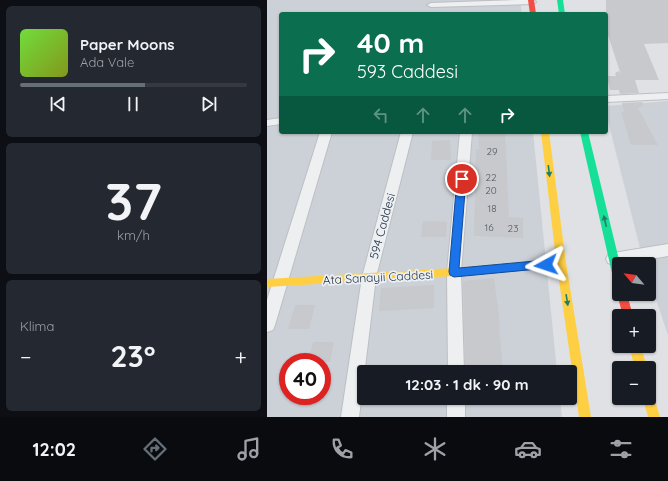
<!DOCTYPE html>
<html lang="tr">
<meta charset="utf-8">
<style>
:root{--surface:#171b24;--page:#242831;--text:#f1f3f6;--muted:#9ea1a6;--line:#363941;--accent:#666e78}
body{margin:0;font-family:Quicksand,sans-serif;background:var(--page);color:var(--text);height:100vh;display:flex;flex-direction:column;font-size:15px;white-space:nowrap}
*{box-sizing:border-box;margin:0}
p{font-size:13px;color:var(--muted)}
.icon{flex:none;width:22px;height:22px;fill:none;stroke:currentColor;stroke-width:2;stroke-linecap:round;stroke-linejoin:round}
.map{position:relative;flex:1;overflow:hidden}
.drawer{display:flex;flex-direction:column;gap:6px;padding:6px;background:#0d0f14;width:267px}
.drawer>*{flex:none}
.top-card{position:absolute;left:12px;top:12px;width:329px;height:122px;border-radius:4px;box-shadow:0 1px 3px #0004;background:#0b6e4f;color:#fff;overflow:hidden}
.needle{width:26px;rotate:299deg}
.tools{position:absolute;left:345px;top:257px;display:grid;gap:8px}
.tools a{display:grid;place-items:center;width:44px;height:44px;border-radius:4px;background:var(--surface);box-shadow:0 1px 3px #0004;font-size:20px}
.speed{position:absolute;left:12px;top:353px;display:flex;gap:8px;font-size:20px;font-weight:700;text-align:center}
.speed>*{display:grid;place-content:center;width:52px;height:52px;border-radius:50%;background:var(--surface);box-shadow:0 1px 3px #0004;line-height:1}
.speed .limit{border:6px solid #d22;background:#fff;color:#111}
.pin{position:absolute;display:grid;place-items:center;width:34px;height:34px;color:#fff;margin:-17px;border:2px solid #fff;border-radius:50%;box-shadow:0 1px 4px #0007}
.me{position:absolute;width:44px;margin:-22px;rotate:265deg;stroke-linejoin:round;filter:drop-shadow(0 0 3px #0008)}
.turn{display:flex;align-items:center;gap:14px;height:84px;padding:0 12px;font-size:18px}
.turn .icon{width:52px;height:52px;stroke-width:2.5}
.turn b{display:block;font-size:28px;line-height:34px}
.lanes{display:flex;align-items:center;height:38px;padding:0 12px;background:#0003;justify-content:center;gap:20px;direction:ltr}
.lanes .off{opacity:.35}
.big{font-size:30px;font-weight:700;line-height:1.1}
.drawer .tile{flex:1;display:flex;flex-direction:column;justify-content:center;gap:6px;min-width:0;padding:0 14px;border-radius:6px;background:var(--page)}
.drawer .dial{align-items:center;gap:0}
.dial b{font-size:52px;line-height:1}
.song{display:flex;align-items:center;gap:12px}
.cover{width:48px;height:48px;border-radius:6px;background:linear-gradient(135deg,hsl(100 70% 55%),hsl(70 70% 35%))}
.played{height:4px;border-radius:2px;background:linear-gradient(90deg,var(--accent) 55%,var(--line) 55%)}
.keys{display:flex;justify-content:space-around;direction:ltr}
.heat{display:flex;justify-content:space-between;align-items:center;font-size:22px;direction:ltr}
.trip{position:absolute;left:90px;top:365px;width:220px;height:40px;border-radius:4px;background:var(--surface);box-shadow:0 1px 3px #0004;font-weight:700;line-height:40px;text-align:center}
.tabs{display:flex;height:64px;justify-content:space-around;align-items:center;background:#090b0e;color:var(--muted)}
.tabs .icon{width:28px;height:28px}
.tabs .current{color:var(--accent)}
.tabs b{font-size:18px;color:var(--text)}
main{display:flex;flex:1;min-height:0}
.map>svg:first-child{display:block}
.built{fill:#ccd1d8;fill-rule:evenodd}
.building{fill:#c7c9cc}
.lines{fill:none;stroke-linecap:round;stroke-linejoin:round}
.street-casing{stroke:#bdbfc2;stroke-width:2}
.street{fill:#eeeff1;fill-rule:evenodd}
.fast{fill:#16e098;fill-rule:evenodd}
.slow{fill:#ffcf43;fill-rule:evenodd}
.jam{fill:#f24e42;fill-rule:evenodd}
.oneway{fill:#1e7f66}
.route{fill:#1a73e8;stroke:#114b97}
.labels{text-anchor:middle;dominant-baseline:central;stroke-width:3.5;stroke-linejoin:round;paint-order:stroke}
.number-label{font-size:10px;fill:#4e5762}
.street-label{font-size:12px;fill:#25303e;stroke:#ebf0f5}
</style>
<main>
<section class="drawer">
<div class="tile">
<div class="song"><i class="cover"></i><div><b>Paper Moons</b><p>Ada Vale</p></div></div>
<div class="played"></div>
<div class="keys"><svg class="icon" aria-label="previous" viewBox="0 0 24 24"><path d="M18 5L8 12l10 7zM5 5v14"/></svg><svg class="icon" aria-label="pause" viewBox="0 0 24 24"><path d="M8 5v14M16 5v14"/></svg><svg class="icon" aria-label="next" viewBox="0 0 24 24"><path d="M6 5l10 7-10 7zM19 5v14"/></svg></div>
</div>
<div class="tile dial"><b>37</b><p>km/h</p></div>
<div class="tile"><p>Klima</p>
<div class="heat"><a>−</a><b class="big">23°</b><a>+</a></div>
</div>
</section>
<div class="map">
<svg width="401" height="417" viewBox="0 0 401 417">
<rect width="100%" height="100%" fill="#dfe1e4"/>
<!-- built -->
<path class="built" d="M 0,0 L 253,0 L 255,14 L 14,14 L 14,132 L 266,132 L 290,372 L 97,372 L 97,398 L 293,398 L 295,417 L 0,417 ZM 21,362 L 55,362 L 55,396 L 21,396 Z
M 401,101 L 401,335 L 382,279 L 382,264 L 377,264 L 339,113 L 339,106 Z"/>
<!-- building -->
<path class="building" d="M 339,0 L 401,0 L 401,43 L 377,44 L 392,80 L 368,80 L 372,93 L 353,94 L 352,90 L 343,90 L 340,76 L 349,76 L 348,73 L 352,71 L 354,75 L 339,29 Z
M 375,102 L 376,106 L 371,108 L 391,145 L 364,145 L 354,112 L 357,112 L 355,103 Z
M 211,132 L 238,132 L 242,217 L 256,218 L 256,238 L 207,236 L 209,149 L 212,149 Z
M 183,140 L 184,160 L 164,160 L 165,141 Z
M 156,221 L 180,222 L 179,237 L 154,237 Z
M 227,278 L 233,325 L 232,325 L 236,372 L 198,372 L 196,281 Z
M 167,285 L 167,308 L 112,311 L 114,288 Z
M 28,305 L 48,305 L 42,329 L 21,329 Z
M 46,342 L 67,342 L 63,362 L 41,362 Z"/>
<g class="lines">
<!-- street casing -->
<g class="street-casing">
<path id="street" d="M 250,0 L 267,0 L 269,2 L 265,4 L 164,7 L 160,5 L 164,3 Z
M 401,93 L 401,99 L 339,102 L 339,96 Z
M 14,118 L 14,124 L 0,126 L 0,120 Z
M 53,132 L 65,132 L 8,325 L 6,330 L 0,332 L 0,300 Z
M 134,132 L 146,132 L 109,277 L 92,417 L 74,417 L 95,277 Z
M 193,132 L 205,132 L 194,272 L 197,372 L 181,372 L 180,272 Z
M 401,244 L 401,256 L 346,265 L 341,263 L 339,259 L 341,255 L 346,253 Z
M 180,398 L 198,398 L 198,417 L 180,417 Z"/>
</g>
<!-- street -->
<use href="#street" class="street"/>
<!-- fast -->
<path class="fast" d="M 290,0 L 296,0 L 298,14 L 292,14 Z
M 313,132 L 321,132 L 353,264 L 352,286 L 348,285 L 347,282 Z"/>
<!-- slow -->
<path class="slow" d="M 274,132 L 282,132 L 299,263 L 324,417 L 312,417 L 290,267 L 187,276 L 0,287 L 0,279 L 187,268 L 289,259 Z
M 362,346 L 374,346 L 380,368 L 368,368 Z
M 382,392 L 386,394 L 393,417 L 381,417 L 376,398 L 382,398 Z"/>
<!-- jam -->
<path class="jam" d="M 261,0 L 267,0 L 269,14 L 263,14 Z
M 352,291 L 352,294 L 360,294 L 366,316 L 356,316 L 350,294 Z"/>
</g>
<!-- one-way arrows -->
<defs><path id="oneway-solid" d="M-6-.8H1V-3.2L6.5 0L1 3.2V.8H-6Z"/></defs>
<g class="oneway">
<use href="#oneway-solid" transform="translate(282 171) rotate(83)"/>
<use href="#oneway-solid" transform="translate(338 221) rotate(-103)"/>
<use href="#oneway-solid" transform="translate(300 300) rotate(81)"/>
</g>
<!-- route -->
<path class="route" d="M 195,176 L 199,179 L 192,268 L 279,260 L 282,262 L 284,265 L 282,268 L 187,277 L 183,275 L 182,272 L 190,179 Z"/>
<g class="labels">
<!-- number labels -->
<g class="number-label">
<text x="225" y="151">29</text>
<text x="224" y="177">22</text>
<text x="224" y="190">20</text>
<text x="225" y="208">18</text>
<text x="222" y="227">16</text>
<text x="246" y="228">23</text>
</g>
<!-- street labels -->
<g class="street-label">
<text transform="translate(115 226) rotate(-75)">594 Caddesi</text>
<text transform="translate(111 277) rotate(-3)">Ata Sanayii Caddesi</text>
</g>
</g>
</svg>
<div class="tools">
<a><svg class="needle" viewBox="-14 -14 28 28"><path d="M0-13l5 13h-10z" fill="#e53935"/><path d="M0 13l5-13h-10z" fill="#9ea1a6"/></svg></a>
<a>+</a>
<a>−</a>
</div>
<div class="speed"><div class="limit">40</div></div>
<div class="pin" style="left:195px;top:179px;background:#d93025"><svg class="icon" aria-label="arrive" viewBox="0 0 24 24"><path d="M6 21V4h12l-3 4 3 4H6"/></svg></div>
<svg class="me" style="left:279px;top:265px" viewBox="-20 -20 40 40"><path d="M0-17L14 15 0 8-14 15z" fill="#1a73e8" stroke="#fff" stroke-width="4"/></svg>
<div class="trip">12:03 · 1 dk · 90 m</div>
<div class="top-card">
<div class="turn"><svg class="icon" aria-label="right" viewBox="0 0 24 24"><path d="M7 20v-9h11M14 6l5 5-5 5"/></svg><div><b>40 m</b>593 Caddesi</div></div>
<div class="lanes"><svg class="icon off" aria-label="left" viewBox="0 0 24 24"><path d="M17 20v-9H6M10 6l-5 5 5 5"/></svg><svg class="icon off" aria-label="ahead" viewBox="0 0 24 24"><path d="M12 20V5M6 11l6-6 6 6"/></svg><svg class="icon off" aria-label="ahead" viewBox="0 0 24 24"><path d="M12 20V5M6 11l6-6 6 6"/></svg><svg class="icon" aria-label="right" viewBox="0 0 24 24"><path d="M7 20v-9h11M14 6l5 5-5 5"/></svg></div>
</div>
</div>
</main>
<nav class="tabs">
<b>12:02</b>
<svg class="icon current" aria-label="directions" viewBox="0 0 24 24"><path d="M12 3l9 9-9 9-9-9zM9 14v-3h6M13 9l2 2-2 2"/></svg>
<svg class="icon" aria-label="music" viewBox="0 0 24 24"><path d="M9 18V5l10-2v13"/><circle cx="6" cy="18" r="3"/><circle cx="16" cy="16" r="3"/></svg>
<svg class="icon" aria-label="phone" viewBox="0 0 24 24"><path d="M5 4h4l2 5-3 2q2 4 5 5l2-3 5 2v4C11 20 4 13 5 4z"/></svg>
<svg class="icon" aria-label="climate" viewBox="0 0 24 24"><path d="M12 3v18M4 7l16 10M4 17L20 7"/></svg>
<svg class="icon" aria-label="car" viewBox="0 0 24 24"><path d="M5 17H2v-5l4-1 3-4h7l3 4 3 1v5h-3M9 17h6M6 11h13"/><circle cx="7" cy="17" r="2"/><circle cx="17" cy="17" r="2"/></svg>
<svg class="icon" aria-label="filters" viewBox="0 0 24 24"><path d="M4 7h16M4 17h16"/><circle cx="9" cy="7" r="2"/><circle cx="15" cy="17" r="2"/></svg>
</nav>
